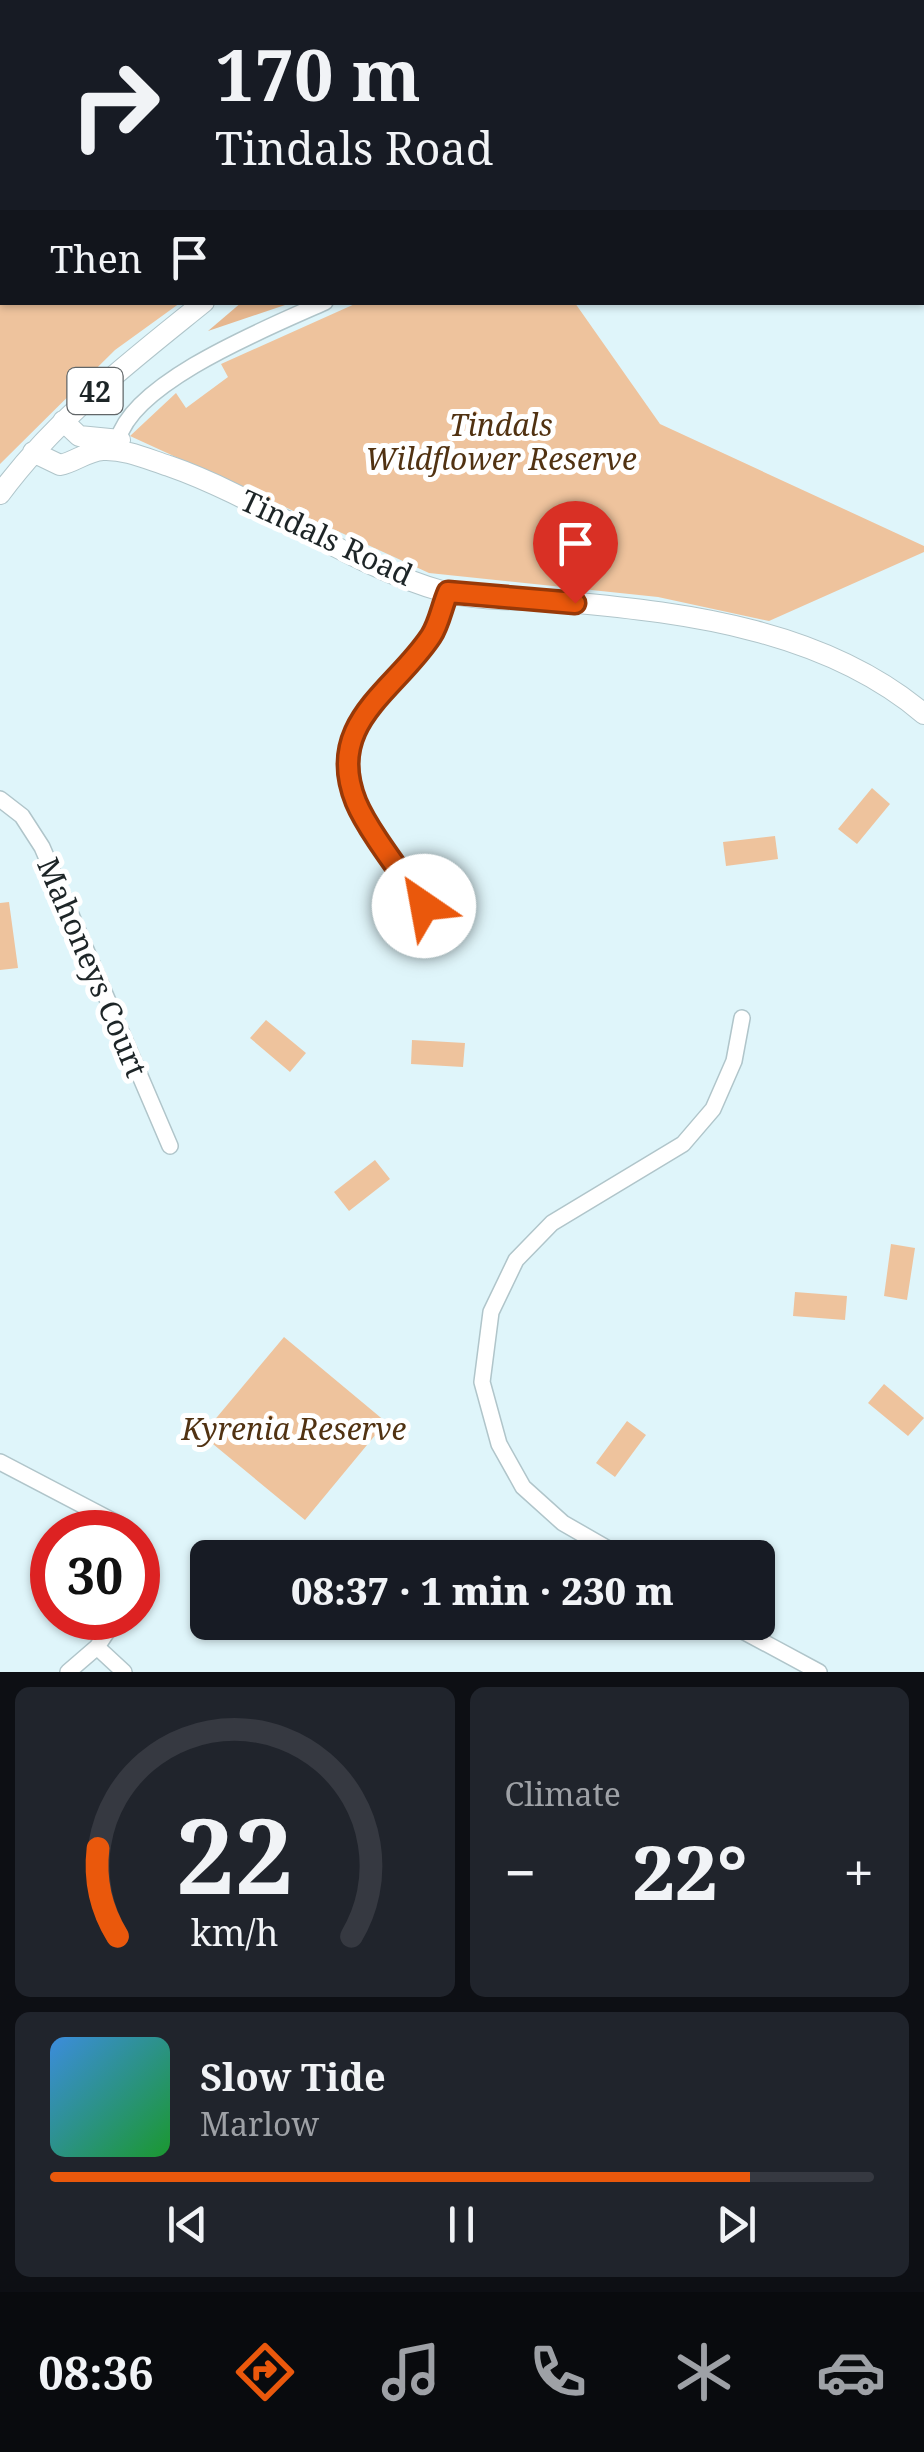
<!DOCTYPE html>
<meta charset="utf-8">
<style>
:root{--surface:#171b24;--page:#20242c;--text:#f1f3f6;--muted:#9ea1a6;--line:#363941;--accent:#ea580c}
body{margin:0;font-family:"Noto Serif",serif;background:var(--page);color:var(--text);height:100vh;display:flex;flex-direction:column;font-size:38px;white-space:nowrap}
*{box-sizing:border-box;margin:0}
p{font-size:32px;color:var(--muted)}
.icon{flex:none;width:55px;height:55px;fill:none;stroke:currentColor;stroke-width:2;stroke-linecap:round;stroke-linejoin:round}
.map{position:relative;height:1672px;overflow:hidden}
.side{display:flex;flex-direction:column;gap:15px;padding:15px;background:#0d0f14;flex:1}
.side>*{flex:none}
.guide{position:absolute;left:0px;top:0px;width:925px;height:305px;box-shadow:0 2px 8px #0004;background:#171b24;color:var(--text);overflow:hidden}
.speed{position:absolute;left:30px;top:1510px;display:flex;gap:20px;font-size:50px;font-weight:700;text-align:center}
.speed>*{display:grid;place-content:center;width:130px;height:130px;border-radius:50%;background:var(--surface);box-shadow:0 2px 8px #0004;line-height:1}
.speed .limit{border:15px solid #d22;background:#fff;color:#111}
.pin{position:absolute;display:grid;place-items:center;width:85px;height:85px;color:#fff;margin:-102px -42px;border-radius:50% 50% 50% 0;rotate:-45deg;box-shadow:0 0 10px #0007}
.pin .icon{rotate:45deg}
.me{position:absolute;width:110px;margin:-55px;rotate:327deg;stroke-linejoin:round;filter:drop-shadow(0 0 8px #0008)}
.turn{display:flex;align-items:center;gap:35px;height:210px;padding:0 50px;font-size:45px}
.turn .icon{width:130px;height:130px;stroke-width:2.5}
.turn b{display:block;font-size:70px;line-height:85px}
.then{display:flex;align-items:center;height:95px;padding:0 50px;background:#0003;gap:20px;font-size:38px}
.big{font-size:75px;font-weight:800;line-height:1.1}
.side .tile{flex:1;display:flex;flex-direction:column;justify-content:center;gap:15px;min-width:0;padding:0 35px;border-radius:15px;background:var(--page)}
.side .dial{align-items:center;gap:0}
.dial svg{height:260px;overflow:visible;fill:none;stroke:var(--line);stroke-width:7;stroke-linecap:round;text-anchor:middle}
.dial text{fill:var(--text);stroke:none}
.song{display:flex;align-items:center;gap:30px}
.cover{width:120px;height:120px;border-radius:15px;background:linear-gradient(135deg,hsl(210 70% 55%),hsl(130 70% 35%))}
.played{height:10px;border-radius:5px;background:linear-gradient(90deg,var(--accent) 85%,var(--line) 85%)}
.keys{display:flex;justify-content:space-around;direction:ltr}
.heat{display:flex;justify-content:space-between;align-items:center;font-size:55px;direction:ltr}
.side .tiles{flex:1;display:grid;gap:15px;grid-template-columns:1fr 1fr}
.tile:last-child{grid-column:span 2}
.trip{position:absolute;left:190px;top:1540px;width:585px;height:100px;border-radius:15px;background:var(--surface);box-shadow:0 2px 8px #0004;font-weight:800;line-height:100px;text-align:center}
.menu{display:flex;height:160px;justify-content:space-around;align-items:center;background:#090b0e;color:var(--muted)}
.menu .icon{width:70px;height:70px}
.menu .selected{color:var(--accent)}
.menu b{font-size:45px;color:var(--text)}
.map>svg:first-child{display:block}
.green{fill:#eec39d}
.forest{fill:#e6b78f}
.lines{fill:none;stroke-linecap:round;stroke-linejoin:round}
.minor-casing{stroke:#b0c5ca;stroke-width:18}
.major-casing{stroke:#b0c5ca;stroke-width:22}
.minor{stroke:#fff;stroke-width:15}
.major{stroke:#fff;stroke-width:20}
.route-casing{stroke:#983908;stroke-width:25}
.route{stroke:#ea580c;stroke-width:18}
.labels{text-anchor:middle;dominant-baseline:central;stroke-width:10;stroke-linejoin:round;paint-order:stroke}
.shield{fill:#fff;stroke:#616668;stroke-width:2.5}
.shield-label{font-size:28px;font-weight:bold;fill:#1d2527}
.park-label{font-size:30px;font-style:italic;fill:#513212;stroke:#fff}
.street-label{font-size:30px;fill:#1d2527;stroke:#fff}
</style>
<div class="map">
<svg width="924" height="1672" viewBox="0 0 924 1672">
<rect width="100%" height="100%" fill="#dff5fa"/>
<!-- green -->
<path class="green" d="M 0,202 L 2,302 L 180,303 L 115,350 L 0,464 Z
M 357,303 L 575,303 L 660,424 L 924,546 L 924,552 L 769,621 L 658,597 L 429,573 L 130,436 L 176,393 L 186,408 L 228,377 L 221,364 Z
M 872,788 L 890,804 L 857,844 L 838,829 Z
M 775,836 L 778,859 L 726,866 L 723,842 Z
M 9,902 L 18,968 L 0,970 L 0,903 Z
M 266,1020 L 306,1053 L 290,1072 L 250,1038 Z
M 412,1040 L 465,1043 L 463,1067 L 411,1064 Z
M 375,1160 L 390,1179 L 349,1211 L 334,1192 Z
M 891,1244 L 915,1248 L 907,1300 L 884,1296 Z
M 795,1292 L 847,1296 L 845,1320 L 793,1316 Z
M 284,1337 L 386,1422 L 305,1520 L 202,1435 Z
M 884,1384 L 924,1418 L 908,1436 L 868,1403 Z
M 627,1421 L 646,1435 L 615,1477 L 596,1463 Z"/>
<!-- forest -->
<path class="forest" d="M 242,302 L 291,302 L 291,303 L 208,331 Z"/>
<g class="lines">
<!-- minor casing -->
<g class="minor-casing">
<path id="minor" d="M 457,0 L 457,2
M 557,0 L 558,2
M 0,193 L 2,193
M 118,440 C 133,381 272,326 325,302
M 0,799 L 22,816 L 42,847 L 170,1146
M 424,906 C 405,878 368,831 356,802 C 324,723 395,692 431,636 C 439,624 442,606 447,592
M 0,1462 L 126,1528 L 127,1532
M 624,1558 L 563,1523 L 523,1487 L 499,1444 L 482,1382 L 491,1312 L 516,1260 L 552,1223 L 683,1144 L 713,1109 L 734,1061 L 742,1018
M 726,1622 L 819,1672
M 97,1647 L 124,1672
M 68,1672 L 97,1647 L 116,1618"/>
</g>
<!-- major casing -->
<g class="major-casing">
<path id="major" d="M 418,2 L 418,0
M 63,421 L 79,436 L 120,440
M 33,452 L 60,465 C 75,462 87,451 103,450 C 126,449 147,459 169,466 C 264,499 347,565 445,592 C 478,601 531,599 567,602 C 690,613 826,631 924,714
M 0,494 C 56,418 131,361 204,302"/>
</g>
<!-- minor -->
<use href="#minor" class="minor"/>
<!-- major -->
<use href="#major" class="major"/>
</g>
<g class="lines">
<!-- route casing -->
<g class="route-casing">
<path id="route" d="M 424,906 C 405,878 368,831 356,802 C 324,723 395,691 431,636 C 439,624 442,606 448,592 L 575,603"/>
</g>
<!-- route -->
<use href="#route" class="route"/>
</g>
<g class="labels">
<!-- shield labels -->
<rect class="shield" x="67.5" y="368" width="55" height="46" rx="8"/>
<g class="shield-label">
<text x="95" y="391">42</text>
</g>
<!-- park labels -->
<g class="park-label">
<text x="501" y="424">Tindals<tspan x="501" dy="34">Wildflower Reserve</tspan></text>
<text x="294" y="1428">Kyrenia Reserve</text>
</g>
<!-- street labels -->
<g class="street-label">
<text transform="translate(327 537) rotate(25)">Tindals Road</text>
<text transform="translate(93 967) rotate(67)">Mahoneys Court</text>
</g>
</g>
</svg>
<div class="speed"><div class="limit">30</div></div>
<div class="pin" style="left:575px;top:603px;background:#d93025"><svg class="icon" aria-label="arrive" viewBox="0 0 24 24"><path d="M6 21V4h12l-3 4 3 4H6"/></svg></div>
<svg class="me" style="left:424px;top:906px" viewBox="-20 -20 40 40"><circle r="19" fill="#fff"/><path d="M0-13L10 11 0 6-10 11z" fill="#ea580c"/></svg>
<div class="trip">08:37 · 1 min · 230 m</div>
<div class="guide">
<div class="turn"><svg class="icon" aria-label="right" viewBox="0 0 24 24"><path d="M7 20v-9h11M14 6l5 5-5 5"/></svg><div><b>170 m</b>Tindals Road</div></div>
<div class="then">Then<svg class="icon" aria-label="arrive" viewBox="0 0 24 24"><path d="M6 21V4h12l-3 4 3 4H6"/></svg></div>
</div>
</div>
<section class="side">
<div class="tiles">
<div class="tile dial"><svg viewBox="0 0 100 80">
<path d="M14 69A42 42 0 1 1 86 69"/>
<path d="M14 69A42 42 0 0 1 8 42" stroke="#ea580c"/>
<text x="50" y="56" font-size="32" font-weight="700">22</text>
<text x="50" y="72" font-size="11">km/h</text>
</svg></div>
<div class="tile"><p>Climate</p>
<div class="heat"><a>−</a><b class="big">22°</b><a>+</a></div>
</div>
<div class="tile">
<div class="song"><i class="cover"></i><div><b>Slow Tide</b><p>Marlow</p></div></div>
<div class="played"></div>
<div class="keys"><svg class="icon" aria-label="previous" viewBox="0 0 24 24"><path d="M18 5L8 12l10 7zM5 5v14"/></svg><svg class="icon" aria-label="pause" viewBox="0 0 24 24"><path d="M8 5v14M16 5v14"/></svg><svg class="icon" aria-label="next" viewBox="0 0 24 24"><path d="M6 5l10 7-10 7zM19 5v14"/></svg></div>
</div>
</div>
</section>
<nav class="menu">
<b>08:36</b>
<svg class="icon selected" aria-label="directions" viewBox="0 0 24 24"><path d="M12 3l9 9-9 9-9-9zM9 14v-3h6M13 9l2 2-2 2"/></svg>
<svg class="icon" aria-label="music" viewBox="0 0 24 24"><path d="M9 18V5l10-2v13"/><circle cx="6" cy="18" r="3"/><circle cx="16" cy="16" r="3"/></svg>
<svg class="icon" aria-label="phone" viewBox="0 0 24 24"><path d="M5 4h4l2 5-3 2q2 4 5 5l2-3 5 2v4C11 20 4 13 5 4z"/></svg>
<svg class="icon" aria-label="climate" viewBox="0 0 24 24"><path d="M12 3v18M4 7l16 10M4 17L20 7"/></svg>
<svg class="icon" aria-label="car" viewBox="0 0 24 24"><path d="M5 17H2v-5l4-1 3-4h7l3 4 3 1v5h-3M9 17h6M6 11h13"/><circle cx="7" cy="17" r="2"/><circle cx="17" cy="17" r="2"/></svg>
</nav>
